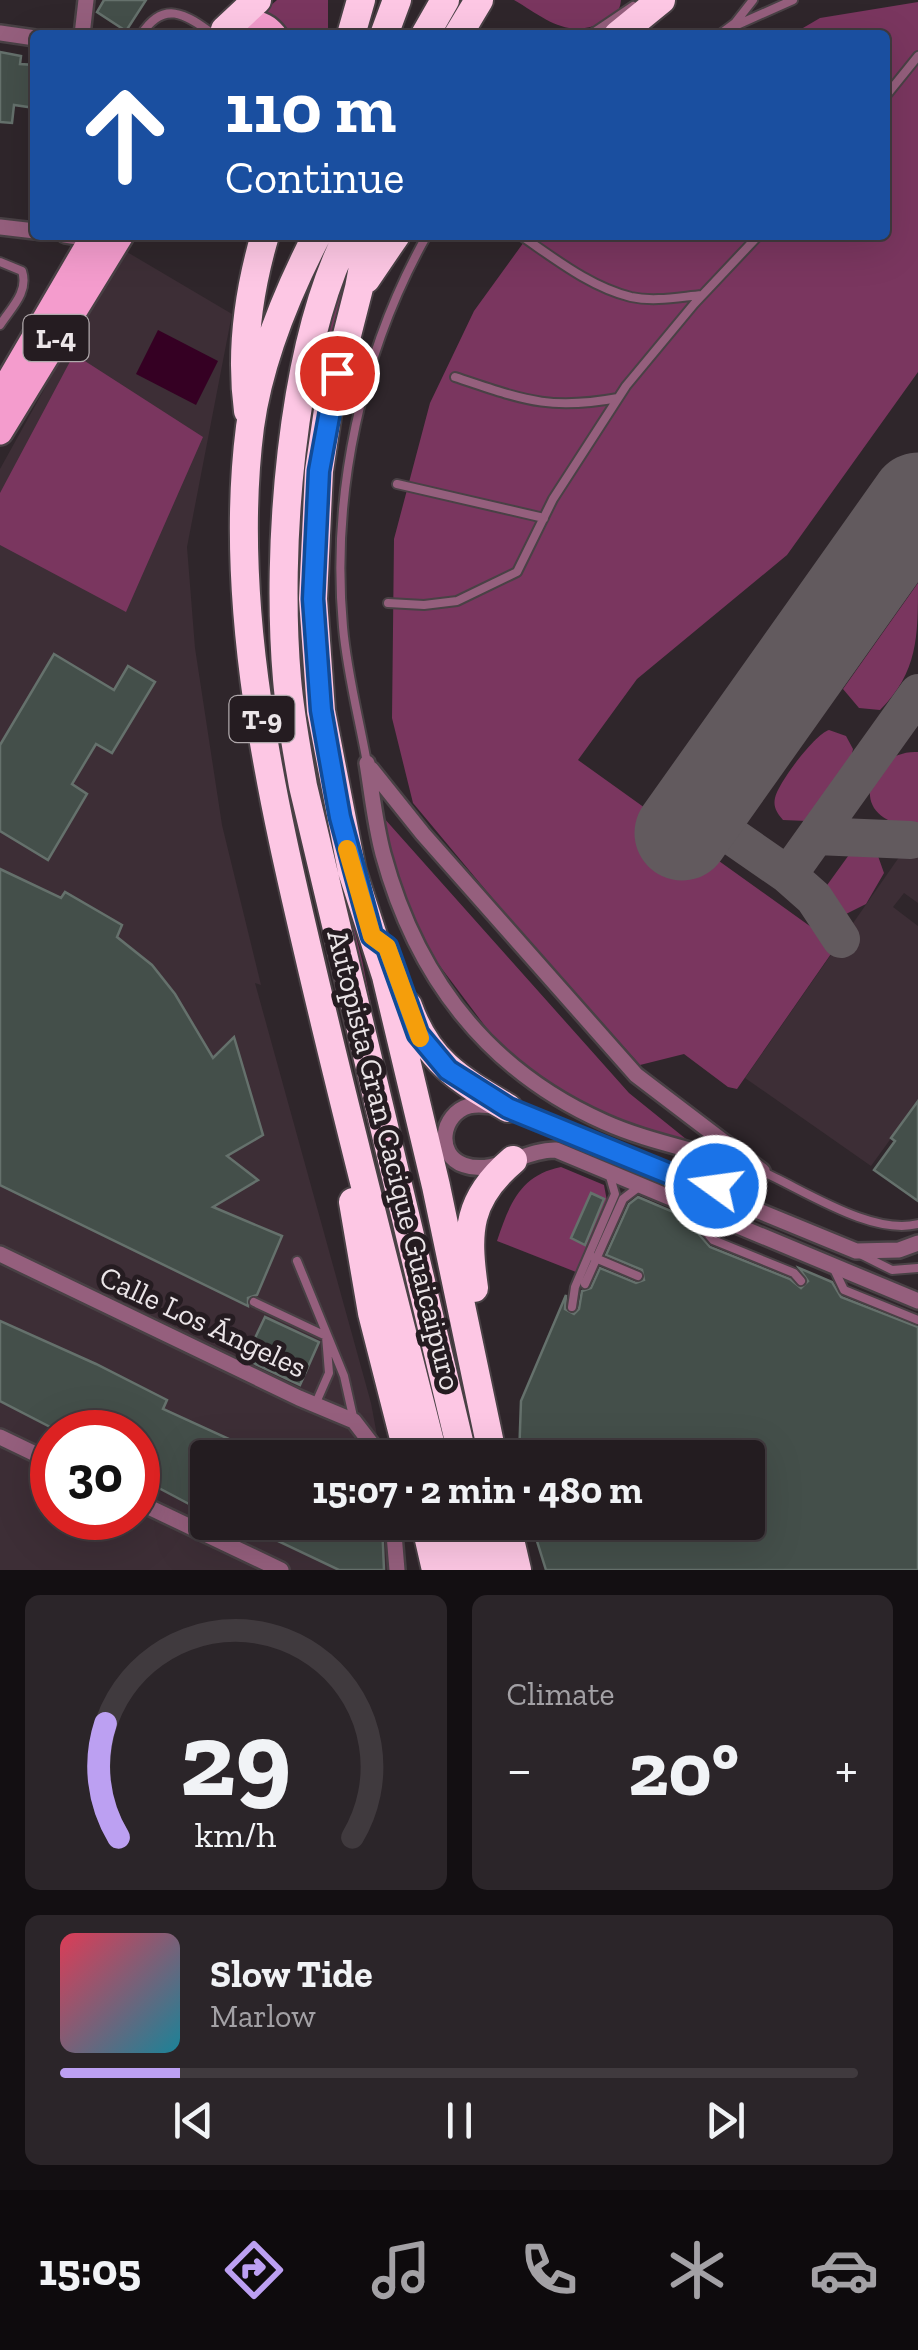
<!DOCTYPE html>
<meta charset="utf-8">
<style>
:root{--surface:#231c20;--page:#2b2529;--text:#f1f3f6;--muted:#a3a1a5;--line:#403a3e;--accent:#bca0f2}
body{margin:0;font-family:"Zilla Slab",serif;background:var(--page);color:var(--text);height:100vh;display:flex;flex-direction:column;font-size:38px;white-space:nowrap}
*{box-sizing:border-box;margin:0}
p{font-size:32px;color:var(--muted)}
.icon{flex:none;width:55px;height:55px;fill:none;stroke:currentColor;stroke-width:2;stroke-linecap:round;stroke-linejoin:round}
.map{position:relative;height:1570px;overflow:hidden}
.drawer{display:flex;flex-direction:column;gap:25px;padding:25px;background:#130f12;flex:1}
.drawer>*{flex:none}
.banner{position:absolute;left:30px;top:30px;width:860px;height:210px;border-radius:10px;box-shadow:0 10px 40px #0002,0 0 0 2px var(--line);background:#1a4fa0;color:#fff;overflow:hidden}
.speed{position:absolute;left:30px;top:1410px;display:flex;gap:20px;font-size:50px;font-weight:700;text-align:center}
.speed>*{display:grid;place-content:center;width:130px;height:130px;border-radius:50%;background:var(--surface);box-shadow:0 10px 40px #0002,0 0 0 2px var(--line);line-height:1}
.speed .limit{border:15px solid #d22;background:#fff;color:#111}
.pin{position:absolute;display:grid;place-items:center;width:85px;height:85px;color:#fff;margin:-42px;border:5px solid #fff;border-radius:50%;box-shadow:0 2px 10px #0007}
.me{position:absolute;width:110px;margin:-55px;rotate:284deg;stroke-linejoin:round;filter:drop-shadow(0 0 8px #0008)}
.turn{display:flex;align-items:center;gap:35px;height:210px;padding:0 30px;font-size:45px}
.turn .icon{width:130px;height:130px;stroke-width:2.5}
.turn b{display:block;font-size:70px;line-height:85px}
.big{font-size:75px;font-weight:800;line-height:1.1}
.drawer .tile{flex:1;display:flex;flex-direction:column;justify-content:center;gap:15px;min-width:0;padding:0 35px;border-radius:15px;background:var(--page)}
.drawer .dial{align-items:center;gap:0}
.dial svg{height:260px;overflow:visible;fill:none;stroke:var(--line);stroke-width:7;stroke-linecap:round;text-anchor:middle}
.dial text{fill:var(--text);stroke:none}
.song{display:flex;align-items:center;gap:30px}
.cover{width:120px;height:120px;border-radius:15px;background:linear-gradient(135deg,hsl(350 70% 55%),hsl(190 70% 35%))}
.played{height:10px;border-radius:5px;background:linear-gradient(90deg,var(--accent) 15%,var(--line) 15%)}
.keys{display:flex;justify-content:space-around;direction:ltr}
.heat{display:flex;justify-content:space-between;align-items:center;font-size:55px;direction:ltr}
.drawer .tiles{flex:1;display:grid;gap:25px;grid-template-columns:1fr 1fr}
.tile:last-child{grid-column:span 2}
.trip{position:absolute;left:190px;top:1440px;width:575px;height:100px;border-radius:10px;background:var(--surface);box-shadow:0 10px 40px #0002,0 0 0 2px var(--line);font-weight:800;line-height:100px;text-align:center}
.tabs{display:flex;height:160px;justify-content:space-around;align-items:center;background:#0e0b0d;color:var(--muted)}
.tabs .icon{width:70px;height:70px}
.tabs .on{color:var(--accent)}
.tabs b{font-size:45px;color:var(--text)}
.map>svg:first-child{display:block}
.built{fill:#3d2e36;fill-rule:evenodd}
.green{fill:#7a365f}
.water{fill:#350023}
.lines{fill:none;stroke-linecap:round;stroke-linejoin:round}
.taxiway{stroke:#625a5e;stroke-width:38}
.runway{stroke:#625a5e;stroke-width:95}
.building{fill:#444f4a;stroke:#65716c;stroke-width:2.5}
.lane-casing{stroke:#494145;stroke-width:12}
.street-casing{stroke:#494145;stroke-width:20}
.primary-casing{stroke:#494145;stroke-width:30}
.highway-casing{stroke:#494145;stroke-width:32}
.lane{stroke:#955f7d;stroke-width:8}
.street{stroke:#955f7d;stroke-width:15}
.primary{stroke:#f49ccd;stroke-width:25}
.highway{stroke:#fdc7e4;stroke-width:28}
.route-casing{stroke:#114b97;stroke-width:25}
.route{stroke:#1a73e8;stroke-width:18}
.slow{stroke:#f59e0b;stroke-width:18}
.labels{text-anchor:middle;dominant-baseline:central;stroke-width:10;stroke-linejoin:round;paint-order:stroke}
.shield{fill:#251c21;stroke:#b0a9ac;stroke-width:2.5}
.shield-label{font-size:28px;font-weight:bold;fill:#ebe5e8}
.street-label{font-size:30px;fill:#ebe5e8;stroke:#251c21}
</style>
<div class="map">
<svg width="918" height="1570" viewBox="0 0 918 1570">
<rect width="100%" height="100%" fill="#2f262b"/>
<!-- built -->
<path class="built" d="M 122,249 L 232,314 L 187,547 L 195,648 L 222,825 L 261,985 L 255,983 L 371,1403 L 381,1457 L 208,1458 L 208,1522 L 392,1523 L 397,1570 L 0,1570 L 0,469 ZM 52,1432 L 138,1432 L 138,1518 L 52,1518 Z
M 918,830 L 918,903 L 904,893 L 893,907 L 918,926 L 918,1101 L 871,1166 L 745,1078 Z"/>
<!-- green -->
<path class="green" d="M 277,0 L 328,0 L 328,35 L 285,35 L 262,13 Z
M 514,0 L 621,0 C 620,13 613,18 602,23 C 566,39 545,18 514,0 Z
M 918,2 L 918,372 L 787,555 L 637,679 L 578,760 L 832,942 L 833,951 L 737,1089 L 728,1087 L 684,1054 L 640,1065 L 514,924 L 413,803 L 392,718 L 394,539 L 430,403 L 474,311 L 529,235 L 885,235 L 885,35 L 791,35 L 820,18 Z
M 358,235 L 336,316 L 317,423 L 309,707 L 321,796 L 362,960 L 426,1274 L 308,772 L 296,656 L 294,570 L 308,404 L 328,316 Z
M 74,354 L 203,437 L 126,612 L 0,545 L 0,493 Z
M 918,583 C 918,637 918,672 880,710 L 859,708 L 843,689 Z
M 829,730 L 846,736 L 853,749 L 851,758 L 807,821 L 783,820 C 777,813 773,807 775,798 C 778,783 815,734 829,730 Z
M 918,752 L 918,826 C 841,824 868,749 918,752 Z
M 375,808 L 629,1093 L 686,1139 L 634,1131 L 560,1096 L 494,1038 L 421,941 L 405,910 Z
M 851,852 L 878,856 L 884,873 L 866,904 L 842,916 L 833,909 L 825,888 Z
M 561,1167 L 604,1185 L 607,1201 L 576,1272 L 497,1241 C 509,1205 520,1175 561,1167 Z"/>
<!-- water -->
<path class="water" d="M 158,330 L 218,361 L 196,405 L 136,374 Z"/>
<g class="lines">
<!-- taxiway -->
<path class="taxiway" d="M 697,812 L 788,875 L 918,693
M 816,836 L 911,840
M 788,875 L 814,898 L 841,939"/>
<!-- runway -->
<path class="runway" d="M 682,833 L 918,500"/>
</g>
<!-- building -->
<path class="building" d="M 104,0 L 146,0 L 126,31 L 97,12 Z
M 0,52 L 21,56 L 20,64 L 35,65 L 35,108 L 14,105 L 12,123 L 0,122 Z
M 54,654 L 114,690 L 128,666 L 155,682 L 112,753 L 96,744 L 72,784 L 87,794 L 48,860 L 0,831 L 0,745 Z
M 0,869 L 61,898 L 65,892 L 122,925 L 117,937 L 152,965 L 175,994 L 213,1058 L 234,1037 L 263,1135 L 227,1156 L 258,1180 L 213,1207 L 282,1236 L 257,1295 L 248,1298 L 248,1306 L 0,1185 Z
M 918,1101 L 918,1201 L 874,1170 L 895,1141 L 891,1138 Z
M 591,1193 L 604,1199 L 585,1245 L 571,1238 Z
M 638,1197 L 683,1216 L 710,1247 L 790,1279 L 801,1288 L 808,1281 L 799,1268 L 832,1282 L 841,1297 L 918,1327 L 918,1570 L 546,1570 L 531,1522 L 748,1522 L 748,1458 L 519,1458 L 521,1401 L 566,1295 L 565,1309 L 574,1314 L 579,1309 L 582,1291 L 591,1288 L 600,1268 L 636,1283 L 644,1280 L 642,1270 L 606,1255 L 629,1204 Z
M 265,1317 L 319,1342 L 300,1385 L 245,1359 Z
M 0,1321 L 96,1364 L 167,1400 L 163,1409 L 266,1456 L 272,1442 L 305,1458 L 208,1458 L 208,1514 L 138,1477 L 138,1432 L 60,1432 L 0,1401 Z
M 238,1522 L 382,1522 L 384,1570 L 339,1570 Z"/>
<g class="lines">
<!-- lane casing -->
<g class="lane-casing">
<path id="lane" d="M 728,29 L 793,0
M 141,35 C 163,0 185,13 214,35
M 590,35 L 633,6
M 719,35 L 735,23 L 753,0
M 885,97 L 918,56
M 520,235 C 554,258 590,287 631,297 C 654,302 679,297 702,295
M 0,262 L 22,271 C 29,292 11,308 0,325
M 455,377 C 522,399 547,411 618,398
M 397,484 L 544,518
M 388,603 L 424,605 L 457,601 L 517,572 L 553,499 L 626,386 L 694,304 L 759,235
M 367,763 C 359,718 347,673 343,627 C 331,494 361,352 427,235
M 761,1171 C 804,1190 872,1236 918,1224
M 687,1209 L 713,1240 L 794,1273 L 801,1281
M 858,1253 L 892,1270 L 918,1268
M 593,1257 L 638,1276
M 297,1261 L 344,1376 L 354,1421
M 834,1269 L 844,1290 L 918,1320
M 585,1284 L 623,1199 L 640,1186
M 254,1302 L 326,1336 L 329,1373 L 315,1405
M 572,1307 L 575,1287 L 615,1194 L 609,1173"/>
</g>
<!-- street casing -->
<g class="street-casing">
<path id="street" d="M 0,33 L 35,38
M 82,35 L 86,0
M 0,227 L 35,231
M 65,235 L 96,240
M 367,763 C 372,793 375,824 383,854 C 416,976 487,1070 604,1122 C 644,1140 687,1148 728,1161 L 713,1192
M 371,769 L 423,834 L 636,1075 L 762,1171 L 748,1206
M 918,1243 L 899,1250 L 856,1251 L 508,1108 C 496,1107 482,1103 469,1106 C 441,1114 435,1155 464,1165 C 494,1176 526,1149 556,1150 L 918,1301
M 0,1254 L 299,1398 L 354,1421 L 374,1447 L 377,1458
M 0,1437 L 52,1462
M 138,1502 L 281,1570
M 393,1522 L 397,1570"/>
</g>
<!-- primary casing -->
<g class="primary-casing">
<path id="primary" d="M 222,34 L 225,30 C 245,24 259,17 274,35
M 0,396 L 94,235
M 0,432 L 121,235"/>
</g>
<!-- highway casing -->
<g class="highway-casing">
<path id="highway" d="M 225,30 L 257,0
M 351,35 L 361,0
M 384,35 L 397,0
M 425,35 L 445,0
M 458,35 L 479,0
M 618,35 L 661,0
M 317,235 C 286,295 259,360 250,427 C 227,606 272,799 313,973 C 351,1135 393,1296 434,1458
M 348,235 C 290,349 276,552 287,679 C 290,715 297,751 303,786 L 463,1458
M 369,235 L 359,288 L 328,410 L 319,471 L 313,599 L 321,711 L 352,871 L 386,976 L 436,1186 L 493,1458
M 366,279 L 396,235
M 248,411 C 240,351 248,293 265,235
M 408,1006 C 428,1062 459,1079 508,1108
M 353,1202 L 372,1313 L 409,1458
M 474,1288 C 466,1231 467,1199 513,1160
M 425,1522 L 436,1570
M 450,1522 L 462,1570
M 478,1522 L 490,1570
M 506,1522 L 517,1570"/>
</g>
<!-- lane -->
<use href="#lane" class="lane"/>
<!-- street -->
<use href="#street" class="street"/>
<!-- primary -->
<use href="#primary" class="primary"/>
<!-- highway -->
<use href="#highway" class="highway"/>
</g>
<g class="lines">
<!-- route casing -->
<g class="route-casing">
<path id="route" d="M 337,373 L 319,471 L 313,599 L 321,710 L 340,817 L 372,936 L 387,947 L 418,1034 L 448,1070 L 508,1108 L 714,1192 L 716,1186"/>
</g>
<!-- route -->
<use href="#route" class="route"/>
<!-- slow -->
<path class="slow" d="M 347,849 L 372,936 L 387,947 L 420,1038"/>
</g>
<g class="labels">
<!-- shield labels -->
<g class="shield">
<rect x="23.5" y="315" width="65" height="46" rx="8"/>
<rect x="229.5" y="696" width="65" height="46" rx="8"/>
</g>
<g class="shield-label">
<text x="56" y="338">L-4</text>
<text x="262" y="719">T-9</text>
</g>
<!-- street labels -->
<g class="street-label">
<text transform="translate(394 1160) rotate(76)">Autopista Gran Cacique Guaicaipuro</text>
<text transform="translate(203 1322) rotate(25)">Calle Los Ángeles</text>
</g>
</g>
</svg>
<div class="speed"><div class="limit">30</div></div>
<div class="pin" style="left:337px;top:373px;background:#d93025"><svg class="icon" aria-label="arrive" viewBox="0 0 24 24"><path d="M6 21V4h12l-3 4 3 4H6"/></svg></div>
<svg class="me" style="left:716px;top:1186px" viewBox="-20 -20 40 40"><circle r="17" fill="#1a73e8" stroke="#fff" stroke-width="3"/><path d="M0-11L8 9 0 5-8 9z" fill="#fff"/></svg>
<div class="trip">15:07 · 2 min · 480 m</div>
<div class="banner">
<div class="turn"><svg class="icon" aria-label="ahead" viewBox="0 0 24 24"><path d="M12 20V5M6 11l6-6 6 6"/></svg><div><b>110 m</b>Continue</div></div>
</div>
</div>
<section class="drawer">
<div class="tiles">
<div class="tile dial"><svg viewBox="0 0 100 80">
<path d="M14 69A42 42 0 1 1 86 69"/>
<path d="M14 69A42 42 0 0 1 10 34" stroke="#bca0f2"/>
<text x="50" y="56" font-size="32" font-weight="700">29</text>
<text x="50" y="72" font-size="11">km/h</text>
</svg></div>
<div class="tile"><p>Climate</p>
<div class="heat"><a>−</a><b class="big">20°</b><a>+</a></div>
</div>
<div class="tile">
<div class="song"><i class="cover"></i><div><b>Slow Tide</b><p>Marlow</p></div></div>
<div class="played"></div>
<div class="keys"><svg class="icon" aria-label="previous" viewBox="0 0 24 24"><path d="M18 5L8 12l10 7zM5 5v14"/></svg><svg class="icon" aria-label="pause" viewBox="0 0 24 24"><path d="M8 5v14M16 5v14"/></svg><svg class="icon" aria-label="next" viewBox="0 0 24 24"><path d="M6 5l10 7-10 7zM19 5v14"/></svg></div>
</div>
</div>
</section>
<nav class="tabs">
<b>15:05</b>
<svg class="icon on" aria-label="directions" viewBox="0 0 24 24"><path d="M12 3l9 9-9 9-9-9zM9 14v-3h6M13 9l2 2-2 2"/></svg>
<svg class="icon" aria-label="music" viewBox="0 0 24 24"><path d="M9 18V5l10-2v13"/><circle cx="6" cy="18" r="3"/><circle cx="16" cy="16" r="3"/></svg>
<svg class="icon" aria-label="phone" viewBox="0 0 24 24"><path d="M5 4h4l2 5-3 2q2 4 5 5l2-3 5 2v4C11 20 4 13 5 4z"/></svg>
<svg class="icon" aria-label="climate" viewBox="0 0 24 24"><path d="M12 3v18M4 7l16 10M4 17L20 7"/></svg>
<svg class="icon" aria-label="car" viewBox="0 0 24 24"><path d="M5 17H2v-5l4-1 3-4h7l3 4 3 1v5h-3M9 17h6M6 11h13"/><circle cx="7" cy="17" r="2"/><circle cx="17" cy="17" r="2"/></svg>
</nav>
